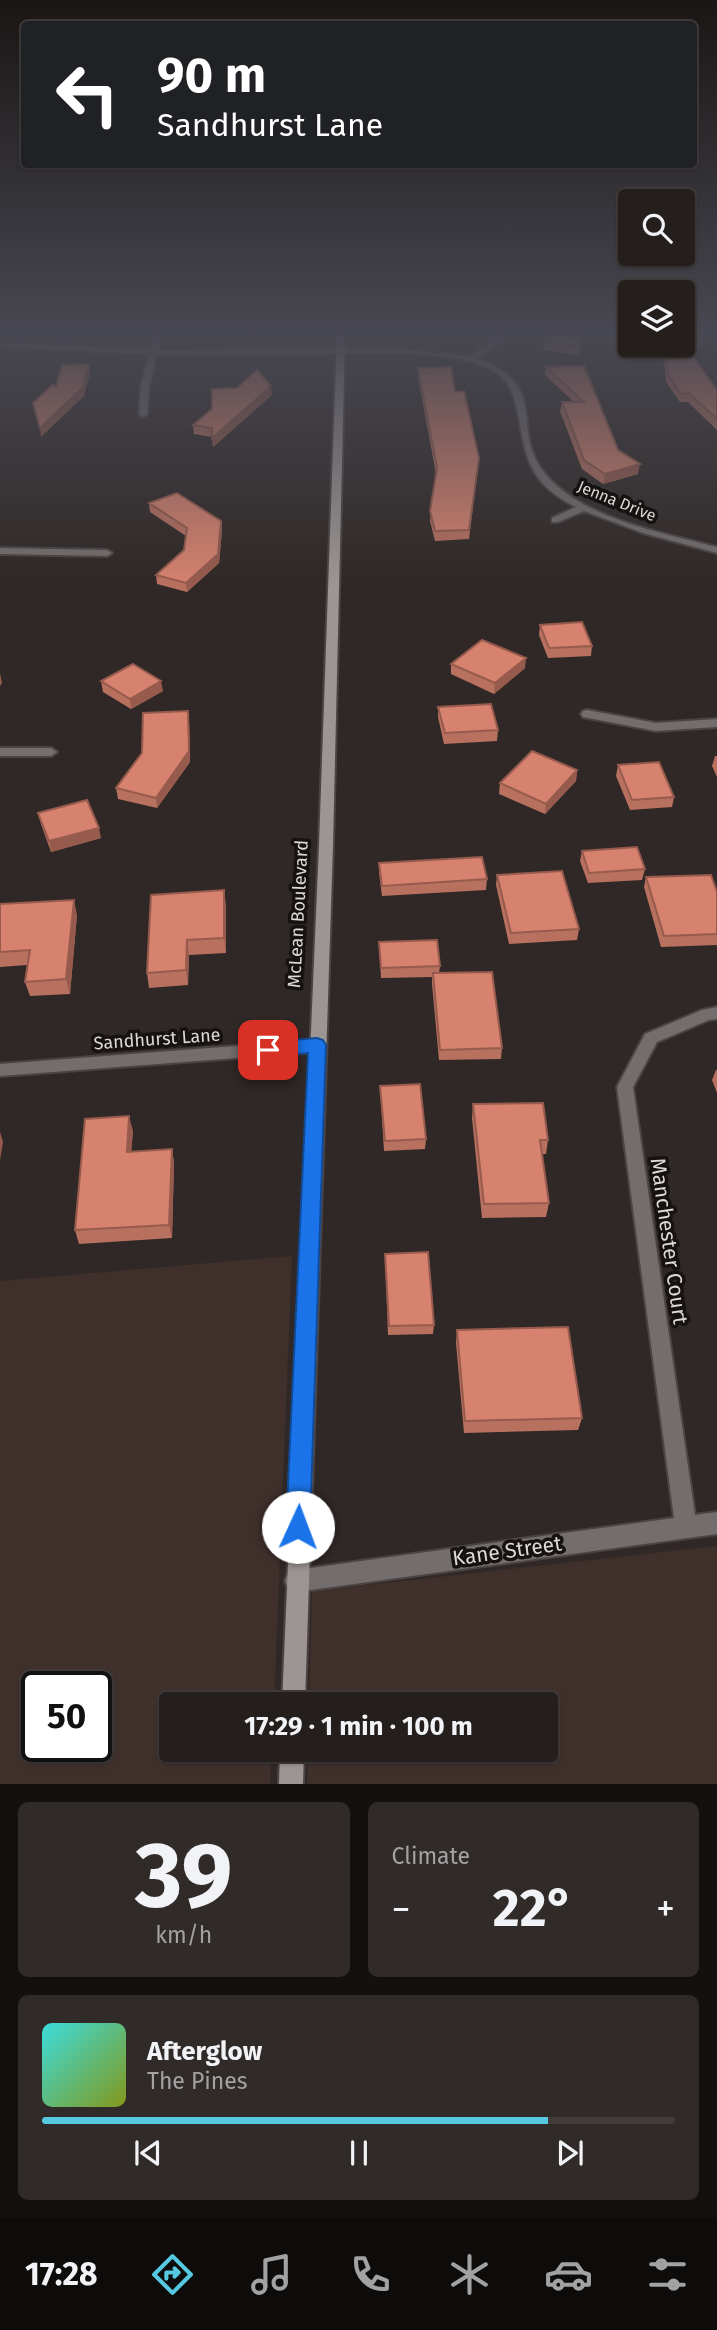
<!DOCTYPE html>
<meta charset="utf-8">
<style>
:root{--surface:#241e1c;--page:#302b29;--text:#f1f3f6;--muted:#a3a2a3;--line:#413c3b;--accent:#56c9e1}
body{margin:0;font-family:"Fira Sans",sans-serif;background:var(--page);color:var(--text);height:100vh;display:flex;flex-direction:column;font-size:26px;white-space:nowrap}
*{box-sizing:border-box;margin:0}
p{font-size:23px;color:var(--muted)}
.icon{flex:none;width:38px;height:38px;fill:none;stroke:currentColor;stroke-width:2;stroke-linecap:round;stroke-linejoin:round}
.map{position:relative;height:1784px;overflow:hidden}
.drawer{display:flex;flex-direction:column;gap:18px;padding:18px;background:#14100f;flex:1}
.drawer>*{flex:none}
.banner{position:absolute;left:21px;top:21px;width:676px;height:147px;border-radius:7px;box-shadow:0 2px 5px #0004,0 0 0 2px var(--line);background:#202124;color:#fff;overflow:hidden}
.buttons{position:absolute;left:618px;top:189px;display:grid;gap:14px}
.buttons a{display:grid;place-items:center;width:77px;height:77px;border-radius:7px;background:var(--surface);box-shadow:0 2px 5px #0004,0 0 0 2px var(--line);font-size:35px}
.speed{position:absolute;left:21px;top:1671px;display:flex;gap:14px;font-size:35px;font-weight:700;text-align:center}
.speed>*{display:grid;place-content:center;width:91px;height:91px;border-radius:50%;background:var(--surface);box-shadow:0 2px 5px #0004,0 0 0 2px var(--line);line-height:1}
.speed .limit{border:4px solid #111;border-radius:10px;background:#fff;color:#111}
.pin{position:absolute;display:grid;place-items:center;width:60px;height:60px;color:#fff;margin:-30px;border-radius:14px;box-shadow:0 4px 10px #0006}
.me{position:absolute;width:77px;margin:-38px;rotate:2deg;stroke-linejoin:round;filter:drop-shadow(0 0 5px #0008)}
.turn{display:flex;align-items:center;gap:24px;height:147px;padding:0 21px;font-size:32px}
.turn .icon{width:91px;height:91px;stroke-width:2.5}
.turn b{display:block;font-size:49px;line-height:60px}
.big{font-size:52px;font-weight:700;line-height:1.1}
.drawer .card{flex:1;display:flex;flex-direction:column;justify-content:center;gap:10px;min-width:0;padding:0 24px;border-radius:10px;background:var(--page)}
.drawer .dial{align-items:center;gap:0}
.dial b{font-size:91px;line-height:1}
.song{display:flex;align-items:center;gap:21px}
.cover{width:84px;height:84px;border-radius:10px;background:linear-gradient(135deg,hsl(180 70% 55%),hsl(70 70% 35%))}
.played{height:7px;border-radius:4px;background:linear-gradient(90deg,var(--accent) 80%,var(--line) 80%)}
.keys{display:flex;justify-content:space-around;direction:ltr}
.heat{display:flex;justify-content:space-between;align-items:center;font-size:38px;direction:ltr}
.drawer .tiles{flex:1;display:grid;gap:18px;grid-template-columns:1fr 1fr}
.card:last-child{grid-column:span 2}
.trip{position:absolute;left:159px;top:1692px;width:399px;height:70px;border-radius:7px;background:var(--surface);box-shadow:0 2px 5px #0004,0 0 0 2px var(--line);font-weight:700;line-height:70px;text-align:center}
.menu{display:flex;height:112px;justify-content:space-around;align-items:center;background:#0e0c0b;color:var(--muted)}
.menu .icon{width:49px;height:49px}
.menu .selected{color:var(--accent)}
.menu b{font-size:32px;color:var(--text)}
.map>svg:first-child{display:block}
.built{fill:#3f302c;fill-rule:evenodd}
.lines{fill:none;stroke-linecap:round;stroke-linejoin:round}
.street-casing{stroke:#4c4442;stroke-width:4}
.secondary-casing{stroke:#4c4442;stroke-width:4}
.street{fill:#736e6d;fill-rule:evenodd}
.secondary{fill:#9c9593;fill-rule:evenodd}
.wall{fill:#b8705f}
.shaded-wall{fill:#965b4d}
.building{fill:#d6826e;stroke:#965b4d;stroke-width:2}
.route{fill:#1a73e8;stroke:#114b97;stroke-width:2}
.labels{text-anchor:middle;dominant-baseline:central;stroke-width:7;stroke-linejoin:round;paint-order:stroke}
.far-street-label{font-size:16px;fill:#ded9d7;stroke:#151211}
.street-label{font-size:18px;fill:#ded9d7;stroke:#151211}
.near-street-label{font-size:21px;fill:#ded9d7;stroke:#151211}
</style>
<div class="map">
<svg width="717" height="1784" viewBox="0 0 717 1784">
<rect width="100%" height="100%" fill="#302826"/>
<!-- built -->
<path class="built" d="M 292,1256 L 274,1704 L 172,1704 L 172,1750 L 272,1750 L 270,1784 L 0,1784 L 0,1281 ZM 37,1687 L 96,1687 L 96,1746 L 37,1746 Z
M 717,1546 L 717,1784 L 307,1784 L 308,1750 L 546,1750 L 546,1704 L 309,1704 L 312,1591 Z"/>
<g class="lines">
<!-- street casing -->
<g class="street-casing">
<path id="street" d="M 154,335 L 162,335 L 158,350 L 401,349 L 469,357 L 500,335 L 510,335 L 477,359 C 551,385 510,428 543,471 C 578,518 663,533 717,547 L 717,553 L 643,533 L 584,511 L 558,522 L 552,522 L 552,518 L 576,507 C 530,484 526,460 518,413 C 515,402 513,388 504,379 C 471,344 353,354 306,354 C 257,354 207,355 157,354 L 149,386 L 147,414 L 143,417 L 139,414 L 141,386 L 149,354 L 0,347 L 0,343 L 150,349 Z
M 0,548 L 107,550 L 112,553 L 107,556 L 0,554 Z
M 587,710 L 656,723 L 717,719 L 717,727 L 656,731 L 583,717 L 581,714 L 583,711 Z
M 0,748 L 51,748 L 57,752 L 51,756 L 0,756 Z
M 717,1007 L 717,1019 L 709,1020 L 657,1042 L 633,1087 L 695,1515 L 717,1512 L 717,1534 L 296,1592 L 288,1589 L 285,1581 L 288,1573 L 296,1570 L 674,1518 L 617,1087 L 645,1034 L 702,1010 Z
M 317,1040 L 323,1042 L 325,1046 L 323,1050 L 317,1052 L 0,1076 L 0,1064 Z"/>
</g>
<!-- secondary casing -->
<g class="secondary-casing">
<path id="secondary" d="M 337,335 L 345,335 L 333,845 L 305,1704 L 282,1704 L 319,845 Z
M 280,1750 L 304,1750 L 303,1784 L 279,1784 Z"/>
</g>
<!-- street -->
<use href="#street" class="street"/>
<!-- secondary -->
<use href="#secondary" class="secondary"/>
</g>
<!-- wall -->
<path class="wall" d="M 682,335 L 702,339 L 700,347 L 686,346 L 717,390 L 717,430 L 688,402 L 680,402 L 666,382 L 662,345 L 682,345 Z
M 544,341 L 580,346 L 579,355 L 543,350 Z
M 584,366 L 618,450 L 638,474 L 603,484 L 582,469 L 560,411 L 562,402 L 574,402 L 545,375 L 546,367 Z
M 418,368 L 455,392 L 478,467 L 469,539 L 435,541 L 430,521 L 436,474 L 418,376 Z
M 272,395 L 213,447 L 212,437 L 194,434 L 193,425 Z
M 149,503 L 221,521 L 222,530 L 219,563 L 187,592 L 157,584 L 156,575 L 184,550 L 186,536 L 150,512 Z
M 540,625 L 592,646 L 591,656 L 548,658 L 539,635 Z
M 451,664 L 525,668 L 494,694 L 451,674 Z
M 101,681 L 163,691 L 131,709 L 103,692 Z
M 438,707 L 498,730 L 497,741 L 444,744 L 438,717 Z
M 189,721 L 190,762 L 157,808 L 118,799 L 116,788 Z
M 715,756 L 717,756 L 717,777 L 712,766 Z
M 618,765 L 674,797 L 672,807 L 630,810 L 616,776 Z
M 577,770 L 576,781 L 545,814 L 499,794 L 500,783 Z
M 38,813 L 101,838 L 51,852 L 41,824 Z
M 582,851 L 645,869 L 642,880 L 588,883 L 580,861 Z
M 379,863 L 487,879 L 486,890 L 382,896 L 379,873 Z
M 497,875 L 579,929 L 577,940 L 509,944 L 496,885 Z
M 646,877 L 717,892 L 717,945 L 661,947 L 644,887 Z
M 0,904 L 77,915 L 70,994 L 30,996 L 25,982 L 27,965 L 0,967 Z
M 226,905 L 226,953 L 189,955 L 188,985 L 149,988 L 147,973 Z
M 379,942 L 440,966 L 439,973 L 502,1048 L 501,1059 L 439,1060 L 432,984 L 432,977 L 381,978 Z
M 716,1070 L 717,1070 L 717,1093 L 712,1080 Z
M 380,1086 L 426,1139 L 425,1149 L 384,1151 Z
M 473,1104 L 548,1140 L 546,1154 L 542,1154 L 549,1203 L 546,1217 L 482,1218 L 472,1118 Z
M 133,1131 L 131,1152 L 172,1149 L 174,1163 L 172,1238 L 79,1244 L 75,1230 Z
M 385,1254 L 434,1325 L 433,1334 L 388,1335 Z
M 457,1330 L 582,1418 L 578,1430 L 464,1433 L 456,1343 Z"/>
<!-- shaded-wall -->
<path class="shaded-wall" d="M 89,364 L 90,373 L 84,396 L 41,437 L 40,428 Z
M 271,386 L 272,395 L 213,447 L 212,438 Z
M 640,464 L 638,474 L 603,484 L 605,474 Z
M 221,521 L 222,530 L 219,563 L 187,592 L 186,583 Z
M 526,658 L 525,668 L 494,694 L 495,683 Z
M 0,673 L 2,683 L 0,686 Z
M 161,681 L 163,691 L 131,709 L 130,699 Z
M 188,711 L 189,721 L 190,762 L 157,808 L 156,798 Z
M 577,770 L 576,781 L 545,814 L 546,804 Z
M 99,828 L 101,838 L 51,852 L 49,841 Z
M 224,890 L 226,905 L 226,953 L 224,938 Z
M 74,900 L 77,915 L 70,994 L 66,979 Z
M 187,940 L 189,955 L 188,985 L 186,970 Z
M 129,1116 L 133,1131 L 130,1166 L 127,1152 Z
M 0,1132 L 3,1142 L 0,1160 Z
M 172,1149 L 174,1163 L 172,1238 L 169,1225 Z"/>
<!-- building -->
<path class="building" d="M 546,335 L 580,335 L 580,346 L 544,341 Z
M 682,335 L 702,335 L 702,339 L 682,338 Z
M 682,341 L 717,390 L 717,419 L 689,393 L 681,394 L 667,373 L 665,345 L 682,345 Z
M 89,364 L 83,387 L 40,428 L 33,403 L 52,385 L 56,386 L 62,365 Z
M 584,366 L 618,450 L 640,464 L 605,474 L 584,460 L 562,402 L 584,402 L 546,367 Z
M 451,367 L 455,392 L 464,391 L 479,458 L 469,530 L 435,531 L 430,511 L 437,468 L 418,368 Z
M 257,370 L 271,386 L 212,438 L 212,428 L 193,425 L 212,409 L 212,389 L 237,388 Z
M 177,493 L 221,521 L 218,554 L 186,583 L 156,575 L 184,550 L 187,528 L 149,503 Z
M 582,622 L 592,646 L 549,648 L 540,625 Z
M 482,640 L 526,658 L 495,683 L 451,664 Z
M 133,664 L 161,681 L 130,699 L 101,681 Z
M 491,704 L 498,730 L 445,733 L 438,707 Z
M 188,711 L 189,751 L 156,798 L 116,788 L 142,753 L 143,713 Z
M 532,751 L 577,770 L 546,804 L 500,783 Z
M 659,762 L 674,797 L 632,800 L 618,765 Z
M 87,800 L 99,828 L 49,841 L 38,813 Z
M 637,847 L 645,869 L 589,873 L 582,851 Z
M 482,857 L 487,879 L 382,886 L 379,863 Z
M 562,871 L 579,929 L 511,933 L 497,875 Z
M 711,875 L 717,892 L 717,934 L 664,936 L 646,877 Z
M 224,890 L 224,938 L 187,940 L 186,970 L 147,973 L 151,895 Z
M 74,900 L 66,979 L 25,982 L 30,950 L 0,952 L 0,904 Z
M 437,940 L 440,966 L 381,968 L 379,942 Z
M 492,972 L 502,1048 L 440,1050 L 433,973 Z
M 420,1084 L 426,1139 L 385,1141 L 380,1086 Z
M 543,1103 L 548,1140 L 540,1140 L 549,1203 L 484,1204 L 473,1104 Z
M 129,1116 L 127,1152 L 172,1149 L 169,1225 L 75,1230 L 85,1119 Z
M 428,1252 L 434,1325 L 389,1326 L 385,1254 Z
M 568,1327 L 582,1418 L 465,1421 L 457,1330 Z"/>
<!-- sky -->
<linearGradient id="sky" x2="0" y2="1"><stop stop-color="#1a1615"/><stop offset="0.57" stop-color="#484852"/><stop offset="1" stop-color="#484852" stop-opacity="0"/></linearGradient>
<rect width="717" height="585" fill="url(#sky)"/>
<!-- route -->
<path class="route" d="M 317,1038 L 323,1040 L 326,1045 L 310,1527 L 307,1536 L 298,1539 L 290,1536 L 286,1527 L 308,1053 L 268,1057 L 261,1055 L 259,1050 L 261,1045 L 268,1042 Z"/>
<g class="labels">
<!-- far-street labels -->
<g class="far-street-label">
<text transform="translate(617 501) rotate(22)">Jenna Drive</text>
</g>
<!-- street labels -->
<g class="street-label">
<text transform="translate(298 914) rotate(-87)">McLean Boulevard</text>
<text transform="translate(157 1039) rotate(-4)">Sandhurst Lane</text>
</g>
<!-- near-street labels -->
<g class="near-street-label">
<text transform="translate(669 1241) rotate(82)">Manchester Court</text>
<text transform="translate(507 1551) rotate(-8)">Kane Street</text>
</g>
</g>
</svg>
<div class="buttons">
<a><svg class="icon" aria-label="search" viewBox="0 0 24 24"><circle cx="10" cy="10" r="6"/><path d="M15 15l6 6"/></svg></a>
<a><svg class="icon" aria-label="layers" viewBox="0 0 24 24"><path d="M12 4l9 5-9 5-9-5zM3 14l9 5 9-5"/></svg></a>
</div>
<div class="speed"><div class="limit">50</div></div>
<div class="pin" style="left:268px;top:1050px;background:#d93025"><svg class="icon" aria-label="arrive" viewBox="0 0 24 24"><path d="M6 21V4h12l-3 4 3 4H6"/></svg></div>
<svg class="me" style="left:298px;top:1527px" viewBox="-20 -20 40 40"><circle r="19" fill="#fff"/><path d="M0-13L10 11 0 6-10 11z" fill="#1a73e8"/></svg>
<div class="trip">17:29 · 1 min · 100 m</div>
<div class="banner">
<div class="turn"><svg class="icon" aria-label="left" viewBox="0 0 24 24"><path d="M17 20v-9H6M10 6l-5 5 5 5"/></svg><div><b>90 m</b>Sandhurst Lane</div></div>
</div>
</div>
<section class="drawer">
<div class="tiles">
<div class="card dial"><b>39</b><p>km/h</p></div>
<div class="card"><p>Climate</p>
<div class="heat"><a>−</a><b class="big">22°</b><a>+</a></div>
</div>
<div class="card">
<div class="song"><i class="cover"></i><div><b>Afterglow</b><p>The Pines</p></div></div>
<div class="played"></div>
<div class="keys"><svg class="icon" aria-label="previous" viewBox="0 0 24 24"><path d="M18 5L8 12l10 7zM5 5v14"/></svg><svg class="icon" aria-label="pause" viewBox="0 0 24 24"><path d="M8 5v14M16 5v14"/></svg><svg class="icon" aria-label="next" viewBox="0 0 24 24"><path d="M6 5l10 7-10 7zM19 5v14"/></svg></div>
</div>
</div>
</section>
<nav class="menu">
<b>17:28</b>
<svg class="icon selected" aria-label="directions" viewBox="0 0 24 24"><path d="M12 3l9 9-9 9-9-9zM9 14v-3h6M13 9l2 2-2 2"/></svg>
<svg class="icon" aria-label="music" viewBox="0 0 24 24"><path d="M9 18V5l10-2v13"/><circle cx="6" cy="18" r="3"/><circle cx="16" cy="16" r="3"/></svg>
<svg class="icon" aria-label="phone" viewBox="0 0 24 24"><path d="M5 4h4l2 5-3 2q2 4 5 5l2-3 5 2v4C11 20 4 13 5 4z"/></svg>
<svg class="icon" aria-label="climate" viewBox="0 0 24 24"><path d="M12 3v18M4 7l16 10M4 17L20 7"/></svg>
<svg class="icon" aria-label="car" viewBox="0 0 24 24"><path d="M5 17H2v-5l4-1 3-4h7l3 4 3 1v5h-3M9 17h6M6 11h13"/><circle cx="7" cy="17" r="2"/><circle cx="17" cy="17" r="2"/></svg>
<svg class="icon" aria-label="filters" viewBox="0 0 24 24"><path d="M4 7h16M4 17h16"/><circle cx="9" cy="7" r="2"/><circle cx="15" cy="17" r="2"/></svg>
</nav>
